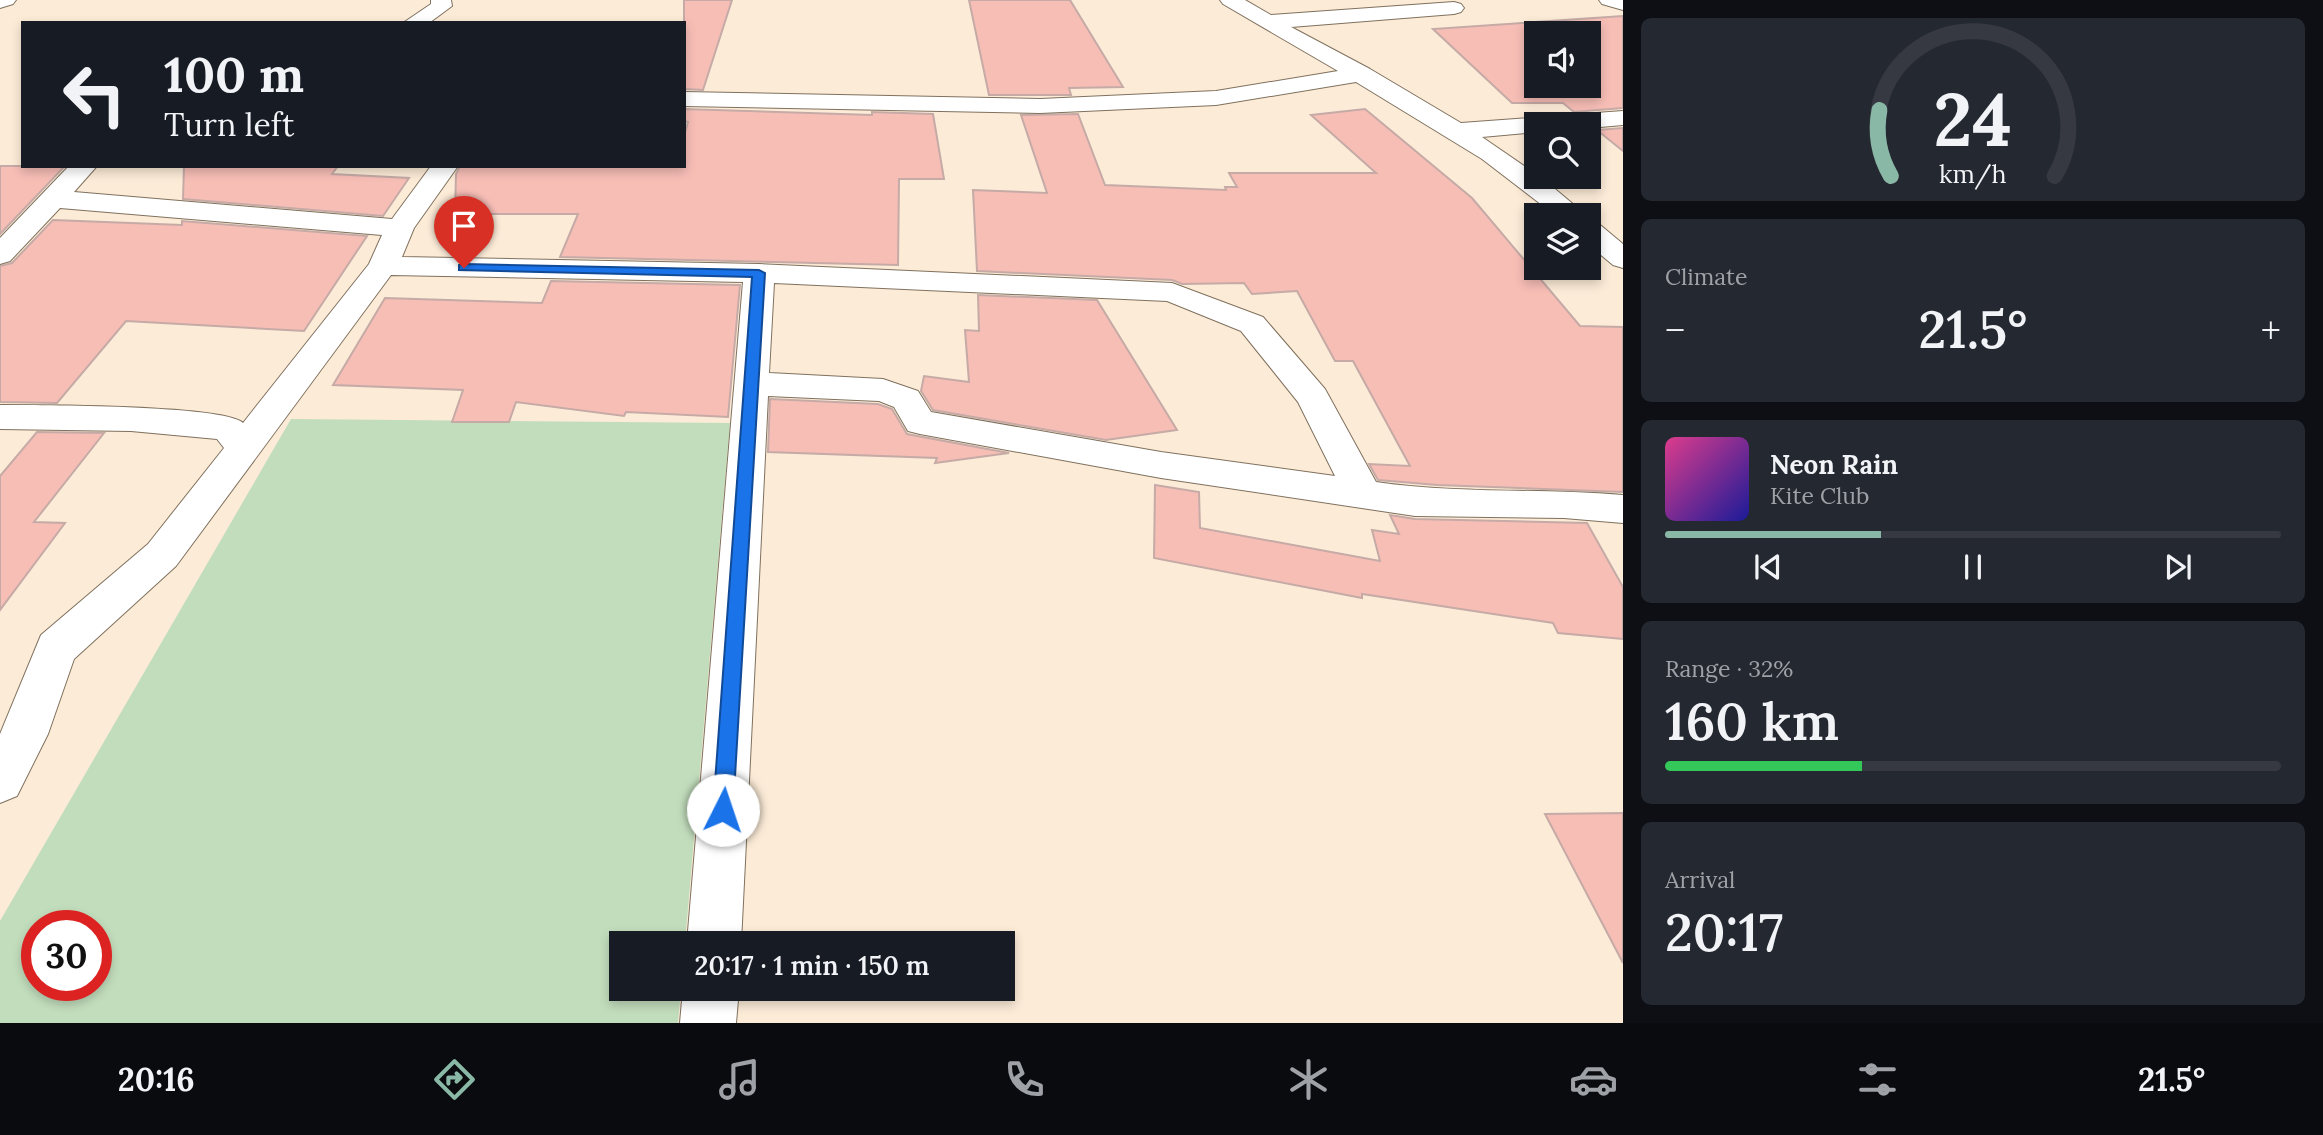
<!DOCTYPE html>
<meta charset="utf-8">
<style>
:root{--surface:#171b24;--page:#242831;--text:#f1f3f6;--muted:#9ea1a6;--line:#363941;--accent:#8ab8a7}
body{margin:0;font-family:Lora,serif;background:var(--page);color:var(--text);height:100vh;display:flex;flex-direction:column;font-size:26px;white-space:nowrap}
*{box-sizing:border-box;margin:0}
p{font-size:23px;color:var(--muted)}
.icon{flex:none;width:38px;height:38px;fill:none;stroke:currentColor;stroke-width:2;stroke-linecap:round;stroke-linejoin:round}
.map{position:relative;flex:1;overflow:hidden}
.side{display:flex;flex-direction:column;gap:18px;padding:18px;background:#0d0f14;width:700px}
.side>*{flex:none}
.guide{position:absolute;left:21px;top:21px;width:665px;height:147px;border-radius:0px;box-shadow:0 4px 10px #0003;background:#171b24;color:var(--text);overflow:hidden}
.fabs{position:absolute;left:1524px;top:21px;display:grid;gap:14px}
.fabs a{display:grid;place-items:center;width:77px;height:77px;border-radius:0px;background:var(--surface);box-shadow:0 4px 10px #0003;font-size:35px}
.speed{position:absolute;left:21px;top:910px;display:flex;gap:14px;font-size:35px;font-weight:700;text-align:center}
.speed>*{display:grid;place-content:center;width:91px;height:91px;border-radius:50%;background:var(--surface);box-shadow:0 4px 10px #0003;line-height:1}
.speed .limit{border:10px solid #d22;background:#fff;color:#111}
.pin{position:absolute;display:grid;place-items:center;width:60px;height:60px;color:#fff;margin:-72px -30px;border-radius:50% 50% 50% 0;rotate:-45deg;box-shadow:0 0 7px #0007}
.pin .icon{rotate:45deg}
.me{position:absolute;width:77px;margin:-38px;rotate:4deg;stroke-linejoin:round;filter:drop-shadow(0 0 5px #0008)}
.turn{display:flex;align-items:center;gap:24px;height:147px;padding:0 28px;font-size:32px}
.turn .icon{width:91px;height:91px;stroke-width:2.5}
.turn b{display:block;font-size:49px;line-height:60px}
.big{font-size:52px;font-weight:600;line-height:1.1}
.side .widget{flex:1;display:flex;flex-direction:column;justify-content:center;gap:10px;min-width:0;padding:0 24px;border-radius:10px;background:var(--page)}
.side .dial{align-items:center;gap:0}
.dial svg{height:182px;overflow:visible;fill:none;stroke:var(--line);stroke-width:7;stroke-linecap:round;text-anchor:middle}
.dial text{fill:var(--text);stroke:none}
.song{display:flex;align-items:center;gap:21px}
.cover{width:84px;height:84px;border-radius:10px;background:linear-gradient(135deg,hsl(330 70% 55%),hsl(240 70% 35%))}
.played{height:7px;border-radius:4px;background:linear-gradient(90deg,var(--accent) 35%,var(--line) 35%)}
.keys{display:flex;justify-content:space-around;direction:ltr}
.heat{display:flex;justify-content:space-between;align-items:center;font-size:38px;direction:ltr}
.charge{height:10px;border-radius:5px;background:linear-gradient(90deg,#34c759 32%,var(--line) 0)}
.trip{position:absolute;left:609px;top:931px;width:406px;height:70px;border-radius:0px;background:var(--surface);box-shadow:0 4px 10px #0003;font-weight:600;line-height:70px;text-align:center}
.dock{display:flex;height:112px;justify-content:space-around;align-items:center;background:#090b0e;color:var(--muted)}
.dock .icon{width:49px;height:49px}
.dock .active{color:var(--accent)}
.dock b{font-size:32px;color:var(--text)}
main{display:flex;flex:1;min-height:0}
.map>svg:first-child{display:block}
.green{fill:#c2ddbc;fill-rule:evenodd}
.building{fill:#f7beb6;stroke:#c5aaa6;stroke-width:2;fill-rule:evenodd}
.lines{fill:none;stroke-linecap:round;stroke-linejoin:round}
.minor-casing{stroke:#7f715e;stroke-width:2}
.minor{fill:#fff;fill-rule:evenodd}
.route{fill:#1a73e8;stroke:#114b97;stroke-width:2}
</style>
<main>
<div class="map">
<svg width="1623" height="1023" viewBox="0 0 1623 1023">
<rect width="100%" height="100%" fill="#fcebd7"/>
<!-- green -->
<path class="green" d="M 291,419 L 730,423 L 685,943 L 621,943 L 621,989 L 681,989 L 678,1023 L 0,1023 L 0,921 ZM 37,926 L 96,926 L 96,985 L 37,985 Z"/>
<!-- building -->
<path class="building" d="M 684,0 L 732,0 L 703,90 L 684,89 Z
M 969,0 L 1070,0 L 1123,87 L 1069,88 L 1071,95 L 989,95 Z
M 1623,16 L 1623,108 L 1574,112 L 1563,103 L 1512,103 L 1433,29 ZM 1536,33 L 1589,33 L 1589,86 L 1536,86 Z
M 684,109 L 872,115 L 872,112 L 933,114 L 944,179 L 899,179 L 898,265 L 560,257 L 578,214 L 455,214 L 456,174 L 460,166 L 684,166 L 684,136 L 688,122 L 684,121 Z
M 1365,109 L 1472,198 L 1580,326 L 1623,327 L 1623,492 L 1437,485 L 1378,480 L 1369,464 L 1410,466 L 1353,361 L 1335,361 L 1297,291 L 1252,294 L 1244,283 L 1182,284 L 1172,280 L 977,271 L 973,190 L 1047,193 L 1021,115 L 1078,114 L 1105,185 L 1226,190 L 1225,187 L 1237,187 L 1229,173 L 1376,173 L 1311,115 Z
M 1623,128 L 1623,151 L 1597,130 Z
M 0,166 L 65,166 L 0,234 Z
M 184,166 L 338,166 L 332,174 L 409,178 L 383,216 L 183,199 Z
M 53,220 L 182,225 L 182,221 L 367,236 L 304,331 L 126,321 L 57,403 L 0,402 L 0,266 L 12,263 Z
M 551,281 L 740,285 L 728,417 L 626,412 L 624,416 L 516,402 L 509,422 L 452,422 L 463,390 L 333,385 L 385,298 L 542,303 Z
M 978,295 L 1097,300 L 1177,430 L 1106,440 L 933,410 L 921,391 L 924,376 L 969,382 L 965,330 L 979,331 Z
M 770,399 L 878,404 L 892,409 L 907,434 L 1009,453 L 935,463 L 937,458 L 768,452 Z
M 37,432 L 104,433 L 34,522 L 65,523 L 0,610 L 0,476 Z
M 1155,485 L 1199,492 L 1200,528 L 1380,561 L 1372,530 L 1399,534 L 1390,515 L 1415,519 L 1587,523 L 1623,587 L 1623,639 L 1558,633 L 1553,623 L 1362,594 L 1362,598 L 1154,558 Z
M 1623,813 L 1623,963 L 1545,814 Z"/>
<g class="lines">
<!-- minor casing -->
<g class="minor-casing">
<path id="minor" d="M 0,0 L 16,0 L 13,4 L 0,8 Z
M 431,0 L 451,0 L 452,6 L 429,23 L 403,23 L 431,4 Z
M 1220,0 L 1245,0 L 1271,15 L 1454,2 L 1461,4 L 1464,8 L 1461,12 L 1454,14 L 1291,27 L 1370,69 L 1461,123 L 1623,111 L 1623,125 L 1589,128 L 1589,124 L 1536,124 L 1536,132 L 1482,137 L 1536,174 L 1536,177 L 1542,178 L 1586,215 L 1555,215 L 1482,159 L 1356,82 L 1216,105 L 1040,113 L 684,106 L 684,92 L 1040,99 L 1216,91 L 1338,71 L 1223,4 Z
M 1599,0 L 1623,0 L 1623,10 L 1602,4 Z
M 69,166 L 97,166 L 74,192 L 392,219 L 431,166 L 458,166 L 414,228 L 402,257 L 759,264 L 1172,283 L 1263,317 L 1325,389 L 1376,482 C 1457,494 1541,488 1623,495 L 1623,523 L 1564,518 L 1415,516 L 1161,478 L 920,434 L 908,431 L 894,407 L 879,401 L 768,396 L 741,943 L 687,943 L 743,282 L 391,275 L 176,566 L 74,659 L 48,734 L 17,796 L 0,803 L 0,734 L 41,635 L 148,544 L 224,448 L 217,439 L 131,431 L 0,429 L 0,405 C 36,405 226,405 243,423 L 369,264 L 382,235 L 60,208 L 10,261 L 0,264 L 0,238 ZM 774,283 L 1167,301 L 1241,331 L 1298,402 L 1335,476 L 1161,452 L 931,412 L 918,391 L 883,379 L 769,373 Z
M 1589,221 L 1599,224 L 1623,244 L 1623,268 L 1613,265 L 1589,245 Z
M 683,989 L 739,989 L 736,1023 L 680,1023 Z"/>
</g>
<!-- minor -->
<use href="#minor" class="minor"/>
</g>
<!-- route -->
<path class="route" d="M 464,264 L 759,270 L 765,273 L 733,810 L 730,817 L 723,820 L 716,817 L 713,810 L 752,277 L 459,270 L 459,265 Z"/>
</svg>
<div class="fabs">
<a><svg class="icon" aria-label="sound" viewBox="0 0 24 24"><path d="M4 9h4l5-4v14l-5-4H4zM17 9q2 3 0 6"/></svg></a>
<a><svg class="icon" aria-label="search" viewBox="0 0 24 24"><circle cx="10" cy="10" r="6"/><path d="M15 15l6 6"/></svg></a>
<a><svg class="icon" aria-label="layers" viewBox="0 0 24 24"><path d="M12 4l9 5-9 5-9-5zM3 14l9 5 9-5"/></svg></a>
</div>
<div class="speed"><div class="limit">30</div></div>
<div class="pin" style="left:464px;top:268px;background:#d93025"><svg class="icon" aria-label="arrive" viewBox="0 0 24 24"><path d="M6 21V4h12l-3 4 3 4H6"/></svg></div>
<svg class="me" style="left:723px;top:810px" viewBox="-20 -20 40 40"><circle r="19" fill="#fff"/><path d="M0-13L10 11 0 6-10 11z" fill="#1a73e8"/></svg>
<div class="trip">20:17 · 1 min · 150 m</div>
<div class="guide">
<div class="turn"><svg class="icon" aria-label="left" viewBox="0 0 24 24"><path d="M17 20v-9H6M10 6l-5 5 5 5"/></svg><div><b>100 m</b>Turn left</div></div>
</div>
</div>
<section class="side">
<div class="widget dial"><svg viewBox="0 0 100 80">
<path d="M14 69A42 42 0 1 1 86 69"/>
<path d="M14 69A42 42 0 0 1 9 40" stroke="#8ab8a7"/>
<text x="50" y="56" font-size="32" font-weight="700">24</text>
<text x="50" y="72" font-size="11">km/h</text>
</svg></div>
<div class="widget"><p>Climate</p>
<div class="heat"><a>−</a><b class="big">21.5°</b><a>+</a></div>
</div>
<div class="widget">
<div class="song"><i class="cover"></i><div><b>Neon Rain</b><p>Kite Club</p></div></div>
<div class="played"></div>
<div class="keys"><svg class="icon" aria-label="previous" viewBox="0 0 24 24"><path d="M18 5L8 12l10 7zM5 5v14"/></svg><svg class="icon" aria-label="pause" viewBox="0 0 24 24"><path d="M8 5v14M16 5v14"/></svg><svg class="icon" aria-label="next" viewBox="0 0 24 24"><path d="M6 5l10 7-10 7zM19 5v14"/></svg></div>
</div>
<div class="widget"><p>Range · 32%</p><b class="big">160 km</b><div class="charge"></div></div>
<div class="widget"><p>Arrival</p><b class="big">20:17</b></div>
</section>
</main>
<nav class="dock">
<b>20:16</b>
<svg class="icon active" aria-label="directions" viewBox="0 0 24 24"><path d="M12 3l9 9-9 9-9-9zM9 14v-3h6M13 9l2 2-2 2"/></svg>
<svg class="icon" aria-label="music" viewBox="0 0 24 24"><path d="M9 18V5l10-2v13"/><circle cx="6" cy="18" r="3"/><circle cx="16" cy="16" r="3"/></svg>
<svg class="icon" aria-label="phone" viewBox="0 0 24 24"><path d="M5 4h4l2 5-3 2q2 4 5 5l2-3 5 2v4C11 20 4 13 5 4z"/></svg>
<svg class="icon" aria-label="climate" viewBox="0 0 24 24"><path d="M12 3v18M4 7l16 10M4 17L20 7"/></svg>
<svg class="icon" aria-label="car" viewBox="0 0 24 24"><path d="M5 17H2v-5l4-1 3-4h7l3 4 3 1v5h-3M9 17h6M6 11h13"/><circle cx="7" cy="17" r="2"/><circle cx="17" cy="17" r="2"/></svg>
<svg class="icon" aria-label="filters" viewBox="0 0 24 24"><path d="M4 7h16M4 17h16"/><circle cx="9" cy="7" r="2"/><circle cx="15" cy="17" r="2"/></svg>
<b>21.5°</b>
</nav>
